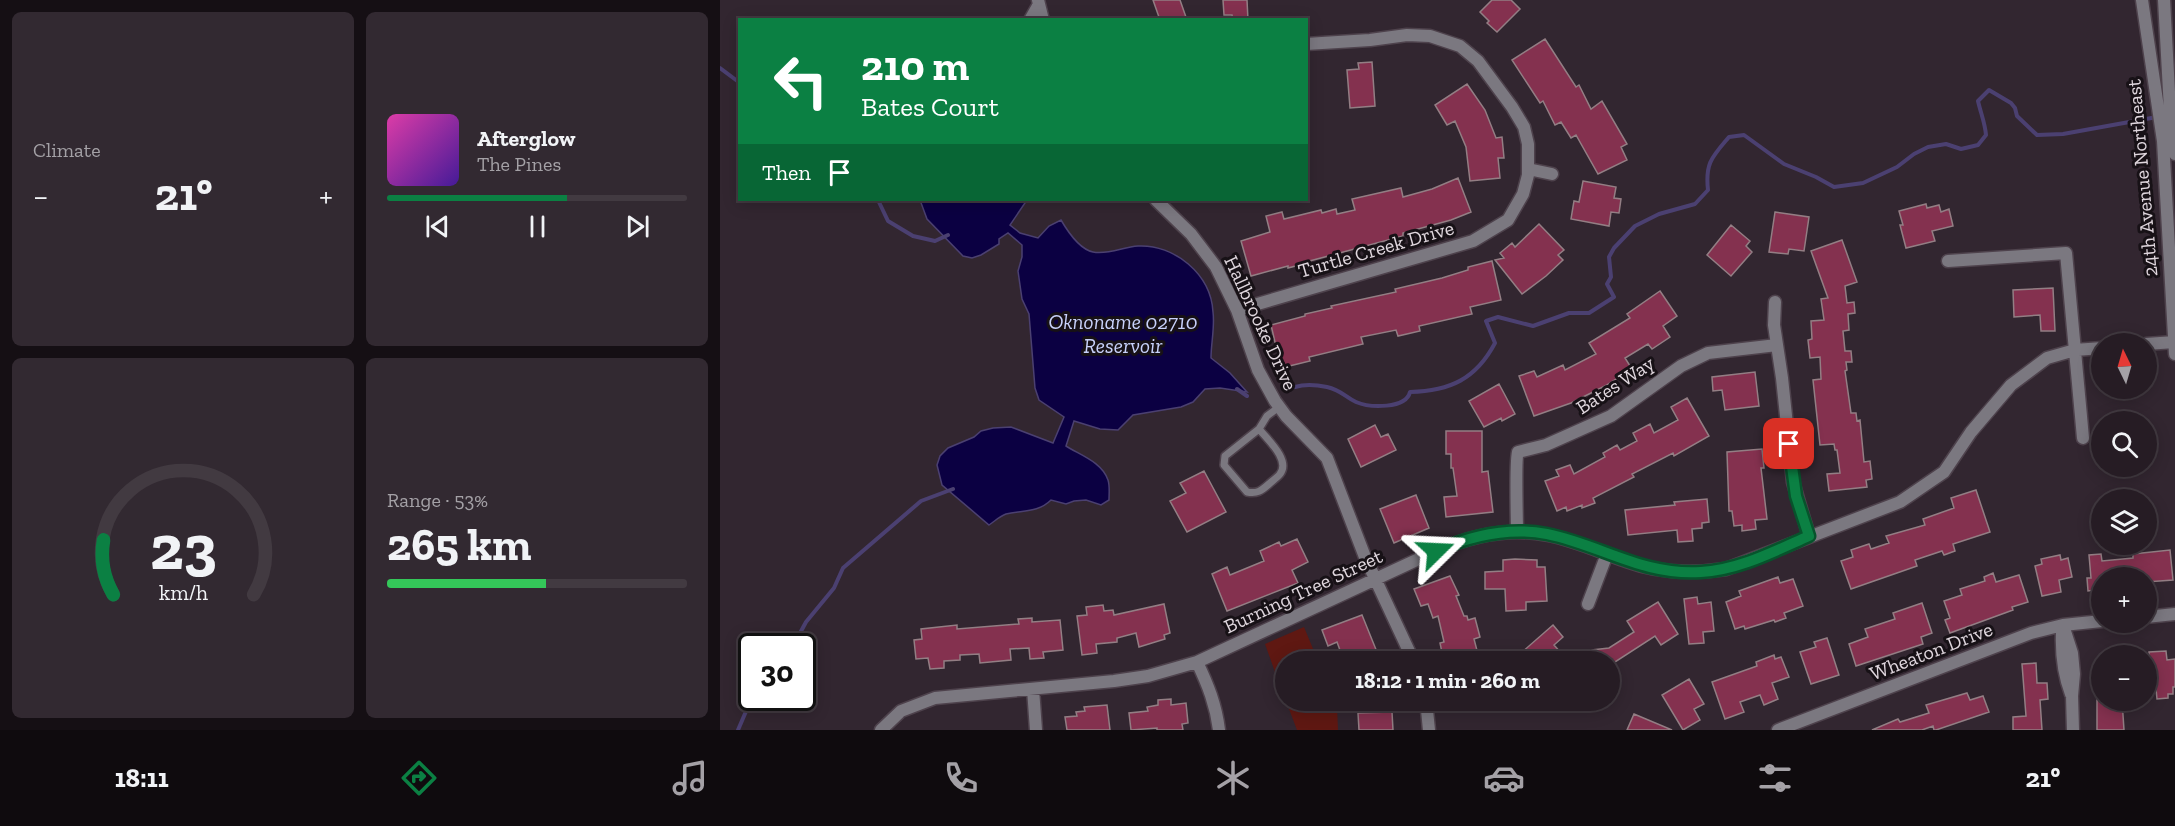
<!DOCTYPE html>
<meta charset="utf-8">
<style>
:root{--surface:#261c24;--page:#322931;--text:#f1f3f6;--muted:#a4a1a6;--line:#423a41;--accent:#0b8043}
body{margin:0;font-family:"Zilla Slab",serif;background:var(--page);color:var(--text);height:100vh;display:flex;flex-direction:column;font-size:22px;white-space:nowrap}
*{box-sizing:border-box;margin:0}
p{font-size:20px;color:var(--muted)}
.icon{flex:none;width:33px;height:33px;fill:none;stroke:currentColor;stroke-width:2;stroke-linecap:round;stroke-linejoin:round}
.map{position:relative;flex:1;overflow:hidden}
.panel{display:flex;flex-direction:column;gap:12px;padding:12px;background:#150f14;width:720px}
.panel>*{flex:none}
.top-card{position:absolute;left:18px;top:18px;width:570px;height:183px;border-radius:0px;box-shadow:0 3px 15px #0003,0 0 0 2px var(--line);background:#0b8043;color:#fff;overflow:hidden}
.needle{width:39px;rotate:355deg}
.controls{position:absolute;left:1371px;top:333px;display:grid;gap:12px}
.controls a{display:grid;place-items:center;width:66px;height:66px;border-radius:50%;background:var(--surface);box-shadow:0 3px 15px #0003,0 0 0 2px var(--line);font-size:30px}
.speed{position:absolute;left:18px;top:633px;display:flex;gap:12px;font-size:30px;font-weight:700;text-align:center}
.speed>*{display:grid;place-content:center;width:78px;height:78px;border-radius:50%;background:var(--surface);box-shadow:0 3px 15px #0003,0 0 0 2px var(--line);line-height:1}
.speed .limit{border:3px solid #111;border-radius:9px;background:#fff;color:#111}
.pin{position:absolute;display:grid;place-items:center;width:51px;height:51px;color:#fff;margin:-26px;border-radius:12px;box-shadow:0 3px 9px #0006}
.me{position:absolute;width:66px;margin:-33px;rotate:69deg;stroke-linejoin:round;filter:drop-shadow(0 0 4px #0008)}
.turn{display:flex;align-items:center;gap:21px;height:126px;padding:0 24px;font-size:27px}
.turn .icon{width:78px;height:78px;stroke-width:2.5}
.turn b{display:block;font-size:42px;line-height:51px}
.then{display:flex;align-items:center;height:57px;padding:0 24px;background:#0003;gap:12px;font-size:22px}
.big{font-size:45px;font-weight:800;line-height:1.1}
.panel .widget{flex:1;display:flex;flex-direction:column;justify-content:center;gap:9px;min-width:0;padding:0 21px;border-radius:9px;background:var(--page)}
.panel .dial{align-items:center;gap:0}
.dial svg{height:156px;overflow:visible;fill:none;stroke:var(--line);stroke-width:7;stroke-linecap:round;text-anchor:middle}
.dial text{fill:var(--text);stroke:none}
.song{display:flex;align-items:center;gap:18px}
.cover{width:72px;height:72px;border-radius:9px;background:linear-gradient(135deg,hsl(320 70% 55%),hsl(260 70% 35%))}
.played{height:6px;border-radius:3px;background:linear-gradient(90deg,var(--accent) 60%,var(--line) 60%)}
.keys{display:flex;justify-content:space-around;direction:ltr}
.heat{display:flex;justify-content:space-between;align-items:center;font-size:33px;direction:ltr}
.charge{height:9px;border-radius:4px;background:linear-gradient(90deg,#34c759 53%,var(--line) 0)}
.panel .tiles{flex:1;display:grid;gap:12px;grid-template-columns:repeat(2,1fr)}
.trip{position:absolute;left:555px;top:651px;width:345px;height:60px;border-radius:30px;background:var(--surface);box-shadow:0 3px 15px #0003,0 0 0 2px var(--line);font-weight:800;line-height:60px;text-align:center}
.menu{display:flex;height:96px;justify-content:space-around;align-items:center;background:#0f0b0e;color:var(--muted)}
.menu .icon{width:42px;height:42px}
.menu .selected{color:var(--accent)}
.menu b{font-size:27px;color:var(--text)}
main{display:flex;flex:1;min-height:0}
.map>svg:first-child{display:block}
.green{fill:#5f1812}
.water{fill:#0b0042;stroke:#4b4071;stroke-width:1.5}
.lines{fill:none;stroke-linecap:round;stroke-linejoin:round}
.stream{stroke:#4b4071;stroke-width:4}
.building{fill:#84314f;stroke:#937e84;stroke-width:1.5}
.service-casing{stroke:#4e424c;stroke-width:10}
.minor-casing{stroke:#4e424c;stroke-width:15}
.tertiary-casing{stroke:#4e424c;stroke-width:15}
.service{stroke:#7b7880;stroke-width:7}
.minor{stroke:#7b7880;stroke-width:12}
.tertiary{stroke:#7b7880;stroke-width:12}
.route-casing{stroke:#07532c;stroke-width:15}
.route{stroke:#0b8043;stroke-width:10}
.labels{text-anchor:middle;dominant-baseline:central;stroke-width:6;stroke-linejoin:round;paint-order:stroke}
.street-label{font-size:20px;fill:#e0d7de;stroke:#171116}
.water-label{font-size:21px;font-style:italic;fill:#c8d1fb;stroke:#171116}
</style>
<main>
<section class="panel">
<div class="tiles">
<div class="widget"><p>Climate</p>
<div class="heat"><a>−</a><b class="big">21°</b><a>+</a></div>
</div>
<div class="widget">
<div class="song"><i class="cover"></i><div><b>Afterglow</b><p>The Pines</p></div></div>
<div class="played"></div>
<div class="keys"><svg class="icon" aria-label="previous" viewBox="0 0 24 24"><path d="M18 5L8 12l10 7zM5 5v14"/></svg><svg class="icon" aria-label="pause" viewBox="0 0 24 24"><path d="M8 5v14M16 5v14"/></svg><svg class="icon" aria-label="next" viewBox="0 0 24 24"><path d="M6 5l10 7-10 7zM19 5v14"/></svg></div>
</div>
<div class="widget dial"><svg viewBox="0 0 100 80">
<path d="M14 69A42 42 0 1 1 86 69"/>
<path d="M14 69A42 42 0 0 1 9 41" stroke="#0b8043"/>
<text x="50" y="56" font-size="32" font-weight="700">23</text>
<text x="50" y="72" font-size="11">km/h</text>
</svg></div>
<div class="widget"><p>Range · 53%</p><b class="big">265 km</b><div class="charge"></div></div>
</div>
</section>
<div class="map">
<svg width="1455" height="730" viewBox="0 0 1455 730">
<rect width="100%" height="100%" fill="#322630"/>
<!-- green -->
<path class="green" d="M 584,627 L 598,661 L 566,662 L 565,700 L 545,644 Z
M 566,701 L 615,701 L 617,706 L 618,730 L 577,730 Z"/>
<!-- water -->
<path class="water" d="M 200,200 L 307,200 L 290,225 L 300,233 L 318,238 L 329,226 L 341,220 C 348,232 359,249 373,252 C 388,255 403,247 418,246 C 454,244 491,274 493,312 C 495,327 491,343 491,358 L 510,373 L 527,392 L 500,388 L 485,389 L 473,402 L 461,407 L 413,415 L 398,430 L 380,429 L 354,421 L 346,446 C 360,455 382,462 388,480 C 390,486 389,494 389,500 L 381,505 L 366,500 L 354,501 L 346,504 L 331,500 C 318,513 302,510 286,514 C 280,516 275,521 269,525 L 222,485 L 217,465 L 220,456 L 228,448 L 254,437 L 261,431 L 273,428 L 291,427 L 333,443 L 344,417 L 319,400 L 315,388 L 309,314 L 302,299 L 298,271 L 302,257 L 302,245 L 288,233 L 279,239 L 279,244 L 261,255 L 252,258 L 243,256 L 207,219 Z"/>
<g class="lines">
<!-- stream -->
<path class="stream" d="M 0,68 L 20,83
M 158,200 L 168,221 L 193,236 L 215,241 L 228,235
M 575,387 C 585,384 597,385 607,387 C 621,390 625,397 636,402 C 650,408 686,409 690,392 C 730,391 756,379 775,343 L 766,321 L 778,317 L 813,326 L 849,313 L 869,313 L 894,297 L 887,284 L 891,277 L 889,257 L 894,248 L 915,226 L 939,214 L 975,204 L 988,190 C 985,163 992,157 1009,137 L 1024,135 L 1064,164 L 1096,177 L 1114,187 L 1143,183 L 1177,167 L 1194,154 L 1208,147 L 1226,144 L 1241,149 L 1258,145 L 1266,135 C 1265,123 1261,114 1258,101 L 1269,90 L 1291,103 L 1295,108 L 1297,116 L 1317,135 L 1343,134 L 1437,117
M 517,389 L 527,396
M 73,646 L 86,622 L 114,588 L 123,568 L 201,501 L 233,489
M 18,730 L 30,702 L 34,698"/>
</g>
<!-- building -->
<path class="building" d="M 433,0 L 460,0 L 467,20 L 440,20 Z
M 503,0 L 527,0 L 528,20 L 513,20 L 512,15 L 504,15 Z
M 772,0 L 791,0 L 800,9 L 777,32 L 767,23 L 769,21 L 760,12 Z
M 825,39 L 856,87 L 859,85 L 871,109 L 882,101 L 907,144 L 901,147 L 907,160 L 878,174 L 856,135 L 851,138 L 841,122 L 835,125 L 823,101 L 820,103 L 792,60 Z
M 652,62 L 655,106 L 630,108 L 627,70 L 639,69 L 638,63 Z
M 747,84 L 765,110 L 776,138 L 782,137 L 784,158 L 778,158 L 780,178 L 750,181 L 746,147 L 735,121 L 727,125 L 715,105 Z
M 738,178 L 751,212 L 731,220 L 683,233 L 683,236 L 586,262 L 587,263 L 568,268 L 568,266 L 531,276 L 521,241 L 550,232 L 546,216 L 562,212 L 564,219 L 601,210 L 602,213 L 616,209 L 617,214 L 635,210 L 632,199 L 681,188 L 683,197 L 712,189 Z
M 863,181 L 896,187 L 894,198 L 901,199 L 899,213 L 891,212 L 889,226 L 851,219 L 854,201 L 859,202 Z
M 1206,204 L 1207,208 L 1219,205 L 1221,212 L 1229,209 L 1233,226 L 1212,231 L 1215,241 L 1186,248 L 1180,225 L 1183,225 L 1179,211 Z
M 1055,212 L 1089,217 L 1084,251 L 1069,249 L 1068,254 L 1049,252 Z
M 819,224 L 844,250 L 838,255 L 843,260 L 826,276 L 802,294 L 775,260 L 784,258 L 780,253 L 792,243 L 795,247 Z
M 1011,225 L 1030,241 L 1026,246 L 1032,252 L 1011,276 L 987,255 Z
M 1122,240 L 1137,282 L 1125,286 L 1127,303 L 1134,302 L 1135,313 L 1128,314 L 1129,330 L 1123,331 L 1125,351 L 1131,351 L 1132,362 L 1126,362 L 1127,370 L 1125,371 L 1131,413 L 1136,413 L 1137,421 L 1140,420 L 1144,462 L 1150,461 L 1152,479 L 1146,480 L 1147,487 L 1109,491 L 1107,474 L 1120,473 L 1117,450 L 1115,450 L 1114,444 L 1100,445 L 1093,380 L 1101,379 L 1100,357 L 1090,358 L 1088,340 L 1092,339 L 1091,321 L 1104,320 L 1101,299 L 1108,298 L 1091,251 Z
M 772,261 L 781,300 L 750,307 L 752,314 L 699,326 L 700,331 L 678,336 L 676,330 L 641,337 L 643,344 L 589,357 L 590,361 L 561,368 L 551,325 L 585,316 L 585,314 L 612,308 L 611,306 L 676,292 L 675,289 L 722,278 L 748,270 L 748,267 Z
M 1333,288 L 1335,331 L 1321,331 L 1320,315 L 1294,317 L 1293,290 Z
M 940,291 L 957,316 L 943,326 L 950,337 L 932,349 L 928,344 L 905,358 L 912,369 L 887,385 L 851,403 L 814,416 L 799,376 L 814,371 L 817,377 L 843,365 L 845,370 L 876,354 L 869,343 L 910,318 L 907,314 Z
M 1035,372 L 1039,406 L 1005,410 L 1002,390 L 993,391 L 992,377 Z
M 779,384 L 795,414 L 782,421 L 781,418 L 764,427 L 749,401 Z
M 967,398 L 989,436 L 954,456 L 953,453 L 912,474 L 914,477 L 873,498 L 875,503 L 862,508 L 862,505 L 847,511 L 846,507 L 837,511 L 825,481 L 839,476 L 836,470 L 850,465 L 854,474 L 885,457 L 883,453 L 897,445 L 900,450 L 917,441 L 913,433 L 930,424 L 934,433 L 958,420 L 951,407 Z
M 655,425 L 661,437 L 668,434 L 676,450 L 641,467 L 628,439 Z
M 726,431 L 762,431 L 762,472 L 768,471 L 773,512 L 726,517 L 724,497 L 737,496 L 733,468 L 731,468 L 731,454 L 726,454 Z
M 1042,449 L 1044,468 L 1041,468 L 1047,519 L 1035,520 L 1036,529 L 1022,531 L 1022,525 L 1014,526 L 1012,511 L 1009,511 L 1007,452 Z
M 484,471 L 506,512 L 467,532 L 450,501 L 466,493 L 460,483 Z
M 1256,490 L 1270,532 L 1233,544 L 1235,551 L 1224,555 L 1222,551 L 1195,560 L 1197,566 L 1131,589 L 1121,561 L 1133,557 L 1131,550 L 1149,544 L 1151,549 L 1169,543 L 1166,536 L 1205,525 L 1203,519 L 1234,508 L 1231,498 Z
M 696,495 L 709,528 L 674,543 L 660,509 Z
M 987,499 L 989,522 L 982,523 L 982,528 L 972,529 L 973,541 L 958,542 L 957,530 L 908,535 L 905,510 L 955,505 L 954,502 Z
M 577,539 L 588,562 L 572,570 L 578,583 L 507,611 L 492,574 L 507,567 L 510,575 L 544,561 L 540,551 L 559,542 L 561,546 Z
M 1450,550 L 1453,580 L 1426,582 L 1426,578 L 1382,578 L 1382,589 L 1368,591 L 1367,578 L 1371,578 L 1369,555 L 1381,554 L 1382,561 L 1413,558 L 1413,554 Z
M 1340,555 L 1341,560 L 1348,558 L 1352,577 L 1339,580 L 1341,592 L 1322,596 L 1315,566 L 1322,564 L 1321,559 Z
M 795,559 L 817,560 L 817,567 L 825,567 L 827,601 L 806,602 L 806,610 L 786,611 L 785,589 L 765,589 L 765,572 L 783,571 L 783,560 Z
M 1273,573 L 1276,582 L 1299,575 L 1308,602 L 1292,607 L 1293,610 L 1230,633 L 1225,620 L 1230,618 L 1224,601 L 1242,595 L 1240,589 L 1265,581 L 1264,577 Z
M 730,576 L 739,595 L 736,596 L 744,616 L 747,616 L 748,620 L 755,618 L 760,637 L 754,639 L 760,662 L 724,662 L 720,643 L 724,642 L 718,616 L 713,618 L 708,604 L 701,606 L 694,589 Z
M 1058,577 L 1060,583 L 1073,579 L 1083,606 L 1064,613 L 1066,618 L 1055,622 L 1054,620 L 1025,629 L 1024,626 L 1015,629 L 1006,602 L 1021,596 L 1019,591 Z
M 977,597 L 978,604 L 991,602 L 994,631 L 983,632 L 984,643 L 969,644 L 964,599 Z
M 938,602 L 958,634 L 941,645 L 935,636 L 895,662 L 874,662 L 872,650 L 889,648 L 914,632 L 907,621 Z
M 1202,603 L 1212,633 L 1201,637 L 1203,644 L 1136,666 L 1129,644 L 1148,637 L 1145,629 L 1175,619 L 1173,613 Z
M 444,604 L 450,633 L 444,635 L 445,639 L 419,647 L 416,633 L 397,638 L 397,642 L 376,644 L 377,653 L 362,655 L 357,616 L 367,615 L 366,607 L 383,605 L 384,611 L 393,610 L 394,615 Z
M 642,615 L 657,652 L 629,662 L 626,651 L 621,653 L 617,642 L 608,646 L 602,630 Z
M 312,618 L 312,622 L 340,620 L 343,650 L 323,652 L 324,658 L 310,659 L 309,648 L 290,649 L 291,660 L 260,663 L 259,654 L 240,655 L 240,660 L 224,661 L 224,668 L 210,669 L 208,658 L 196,659 L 194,640 L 202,639 L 201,629 L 237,625 L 237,629 L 299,624 L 298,619 Z
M 833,625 L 843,637 L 834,645 L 849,662 L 809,662 L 801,653 Z
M 1107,638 L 1119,675 L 1091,684 L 1080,652 L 1096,647 L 1094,642 Z
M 1446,651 L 1447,660 L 1455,659 L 1455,687 L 1453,687 L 1453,694 L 1448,694 L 1448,698 L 1437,699 L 1434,668 L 1430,668 L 1429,652 Z
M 1054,655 L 1055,659 L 1061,657 L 1069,677 L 1052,683 L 1058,699 L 1044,705 L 1040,695 L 1020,702 L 1024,712 L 1005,719 L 992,682 L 1037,666 L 1036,662 Z
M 1316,663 L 1317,683 L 1327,683 L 1328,699 L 1320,700 L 1322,730 L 1293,730 L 1293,717 L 1306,716 L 1302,664 Z
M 969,679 L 984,704 L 974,709 L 980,720 L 963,730 L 942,695 Z
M 1247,693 L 1250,700 L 1263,696 L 1269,712 L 1216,730 L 1214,730 L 1213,726 L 1202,730 L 1152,730 L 1178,719 L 1180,722 L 1209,713 L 1206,705 Z
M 451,699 L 451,705 L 466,703 L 468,723 L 462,724 L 463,730 L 437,730 L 437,728 L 411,730 L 409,713 L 428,711 L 427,707 L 438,705 L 438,700 Z
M 1377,700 L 1402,700 L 1404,730 L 1377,730 Z
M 387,705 L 390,730 L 347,730 L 345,717 L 357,716 L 356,712 L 365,711 L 364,707 Z
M 672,712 L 673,730 L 639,730 L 638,713 Z
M 914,714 L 952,730 L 907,730 Z"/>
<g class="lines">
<!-- service casing -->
<g class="service-casing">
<path id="service" d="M 539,429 C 547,439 571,460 560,474 C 557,478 552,481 549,484 C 541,491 537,494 527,492 L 504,465 L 505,456 L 539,429 L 547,416 L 559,407"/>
</g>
<!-- minor casing -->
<g class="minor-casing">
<path id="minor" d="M 318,0 L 323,20
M 310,20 L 318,6
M 808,169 L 832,174
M 436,200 L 471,234 L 496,267 L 517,310 L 538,370 L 555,401 L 566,416 L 607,458 L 645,557 L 694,662
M 1228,261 L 1346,253 L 1363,438
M 1055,302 L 1054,325 L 1062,378 L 1073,482 L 1089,536
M 517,310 L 753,241 L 788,220 L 803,194 L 808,175 L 808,144 L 804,127 L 792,107 L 758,61 L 740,46 L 710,36 L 687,35 L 650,40 L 586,44
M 1426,344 L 1455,342
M 797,532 C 797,519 795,458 798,452 L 826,445 L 891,416 L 961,366 L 988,353 L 1057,345
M 868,604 L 887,554
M 1426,617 L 1455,614
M 1343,625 L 1352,653 L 1354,674 L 1352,696 L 1353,730
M 1342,632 C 1341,655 1343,673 1351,694
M 477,662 C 488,685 496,705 499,730
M 313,689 L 316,730
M 706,700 L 709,730
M 161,730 L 181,711 L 215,698 L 394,681 L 428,676 L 477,662 L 716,551 C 750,536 790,527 828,535 C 855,540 880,552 906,561 C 938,573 972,574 1006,569 L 1180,502 L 1224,472 L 1251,432 L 1291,385 L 1327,358 L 1355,350 L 1382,348
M 1058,730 L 1311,633 L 1343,625 L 1382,621"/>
</g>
<!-- tertiary casing -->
<g class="tertiary-casing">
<path id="tertiary" d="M 1422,0 L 1443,141 L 1455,354
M 1444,0 L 1450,110 L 1455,154"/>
</g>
<!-- service -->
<use href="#service" class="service"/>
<!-- minor -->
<use href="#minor" class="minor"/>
<!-- tertiary -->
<use href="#tertiary" class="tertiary"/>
</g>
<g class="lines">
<!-- route casing -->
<g class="route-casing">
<path id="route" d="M 716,551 C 750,536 790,527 827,534 C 881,545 923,576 981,572 C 1019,570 1055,551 1089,536 L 1076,496 L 1069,444"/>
</g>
<!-- route -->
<use href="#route" class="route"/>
</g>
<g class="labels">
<!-- street labels -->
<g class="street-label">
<text transform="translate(1422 178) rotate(-95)">24th Avenue Northeast</text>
<text transform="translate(656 249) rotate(-16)">Turtle Creek Drive</text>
<text transform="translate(541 323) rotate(65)">Hallbrooke Drive</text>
<text transform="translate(895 385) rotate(-33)">Bates Way</text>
<text transform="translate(583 591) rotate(-25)">Burning Tree Street</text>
<text transform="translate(1211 651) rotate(-21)">Wheaton Drive</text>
</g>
<!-- water labels -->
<g class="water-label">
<text x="403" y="321">Oknoname 02710<tspan x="403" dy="24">Reservoir</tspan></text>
</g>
</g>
</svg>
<div class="controls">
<a><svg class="needle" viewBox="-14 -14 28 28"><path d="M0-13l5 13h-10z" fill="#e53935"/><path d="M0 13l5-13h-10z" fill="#a4a1a6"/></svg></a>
<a><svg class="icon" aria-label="search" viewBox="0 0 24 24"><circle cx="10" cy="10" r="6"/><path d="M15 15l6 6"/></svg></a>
<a><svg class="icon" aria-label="layers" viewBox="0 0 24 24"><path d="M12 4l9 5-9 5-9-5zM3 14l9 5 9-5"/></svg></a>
<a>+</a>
<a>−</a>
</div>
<div class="speed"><div class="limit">30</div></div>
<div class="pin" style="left:1069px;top:444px;background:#d93025"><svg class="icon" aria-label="arrive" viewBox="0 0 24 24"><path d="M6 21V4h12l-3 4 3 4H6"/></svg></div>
<svg class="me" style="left:716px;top:551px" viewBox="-20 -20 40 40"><path d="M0-17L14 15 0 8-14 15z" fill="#0b8043" stroke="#fff" stroke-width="4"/></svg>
<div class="trip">18:12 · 1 min · 260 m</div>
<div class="top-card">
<div class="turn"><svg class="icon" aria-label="left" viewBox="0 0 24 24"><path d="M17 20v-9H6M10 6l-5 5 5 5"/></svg><div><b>210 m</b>Bates Court</div></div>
<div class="then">Then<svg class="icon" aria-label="arrive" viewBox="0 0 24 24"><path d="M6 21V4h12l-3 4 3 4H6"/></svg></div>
</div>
</div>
</main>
<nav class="menu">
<b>18:11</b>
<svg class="icon selected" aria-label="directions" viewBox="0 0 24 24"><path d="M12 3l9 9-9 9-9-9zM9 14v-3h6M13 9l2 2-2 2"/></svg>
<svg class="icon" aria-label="music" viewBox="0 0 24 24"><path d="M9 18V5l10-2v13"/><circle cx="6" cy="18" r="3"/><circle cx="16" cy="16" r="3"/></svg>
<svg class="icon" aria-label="phone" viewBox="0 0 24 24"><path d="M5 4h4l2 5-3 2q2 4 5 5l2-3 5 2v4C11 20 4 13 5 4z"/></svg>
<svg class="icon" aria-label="climate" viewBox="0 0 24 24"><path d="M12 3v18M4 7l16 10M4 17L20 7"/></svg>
<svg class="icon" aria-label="car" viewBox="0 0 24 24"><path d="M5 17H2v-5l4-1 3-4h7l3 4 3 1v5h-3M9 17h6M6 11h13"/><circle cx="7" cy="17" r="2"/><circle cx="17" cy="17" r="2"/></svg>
<svg class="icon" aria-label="filters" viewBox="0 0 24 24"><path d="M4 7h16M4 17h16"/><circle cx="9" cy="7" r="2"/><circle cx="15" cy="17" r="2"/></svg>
<b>21°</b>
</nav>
